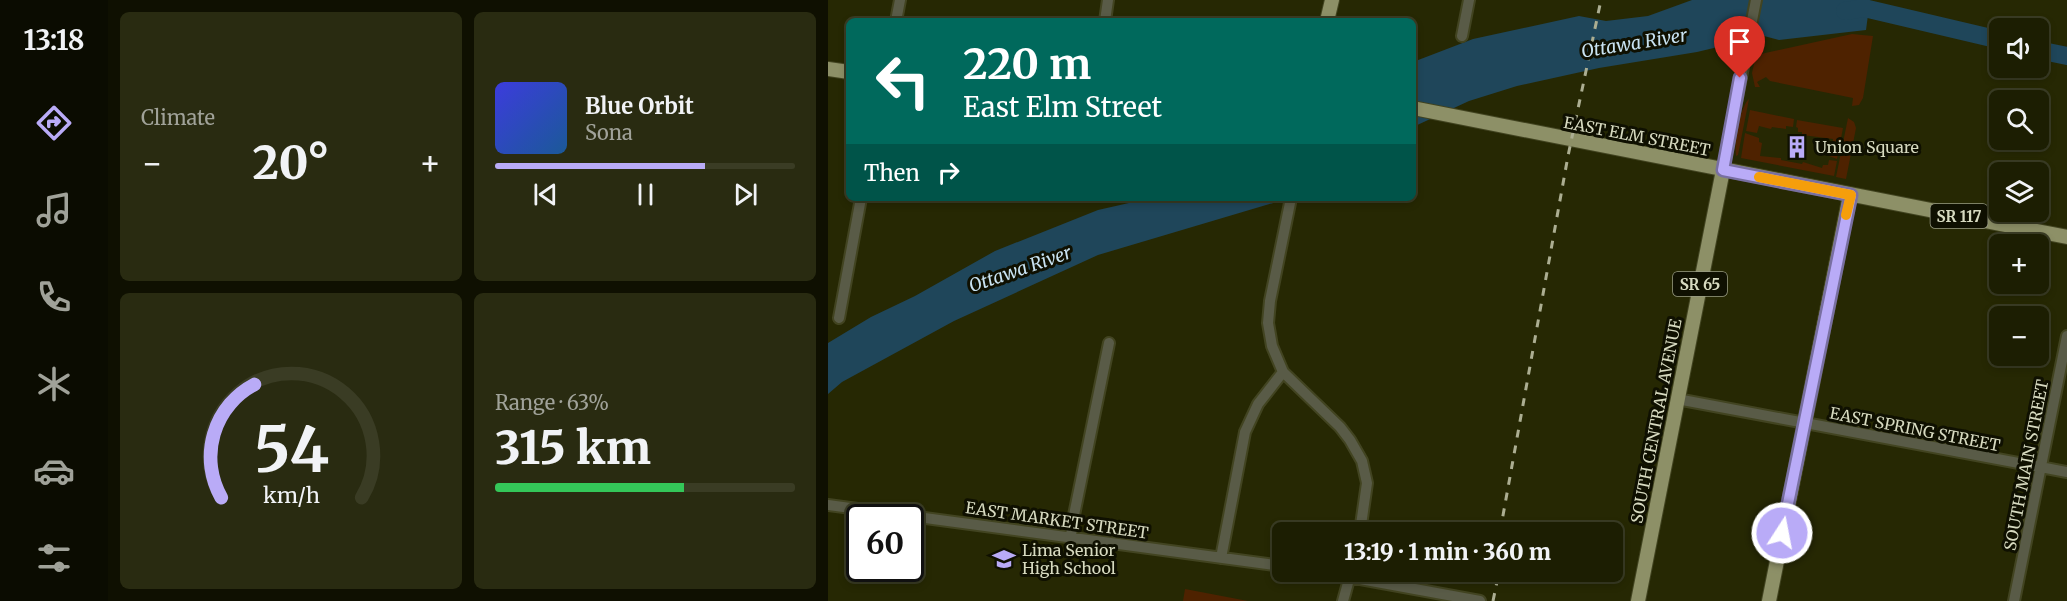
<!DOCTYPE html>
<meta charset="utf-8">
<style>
:root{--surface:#1c1e02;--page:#292b11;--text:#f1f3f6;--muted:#a0a299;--line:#3a3c24;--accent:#b9abf7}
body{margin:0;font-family:Merriweather,serif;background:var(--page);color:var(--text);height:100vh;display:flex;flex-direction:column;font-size:22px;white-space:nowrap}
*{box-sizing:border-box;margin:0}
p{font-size:20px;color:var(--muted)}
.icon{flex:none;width:33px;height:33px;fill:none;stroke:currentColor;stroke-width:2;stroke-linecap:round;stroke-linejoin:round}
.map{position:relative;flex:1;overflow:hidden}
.drawer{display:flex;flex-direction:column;gap:12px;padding:12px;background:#0f1001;width:720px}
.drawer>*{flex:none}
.hud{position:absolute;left:18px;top:18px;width:570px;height:183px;border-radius:9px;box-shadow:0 3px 9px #0003,0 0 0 2px var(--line);background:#00695c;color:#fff;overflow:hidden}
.tools{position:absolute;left:1161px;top:18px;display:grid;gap:12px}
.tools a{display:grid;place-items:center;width:60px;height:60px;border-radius:9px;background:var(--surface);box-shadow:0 3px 9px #0003,0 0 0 2px var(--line);font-size:30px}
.speed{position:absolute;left:18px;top:504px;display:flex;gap:12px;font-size:30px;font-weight:700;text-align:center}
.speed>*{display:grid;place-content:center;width:78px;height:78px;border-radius:50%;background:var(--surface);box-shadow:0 3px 9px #0003,0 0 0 2px var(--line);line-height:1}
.speed .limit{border:3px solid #111;border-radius:9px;background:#fff;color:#111}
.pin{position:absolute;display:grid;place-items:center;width:51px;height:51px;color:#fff;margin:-62px -26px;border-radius:50% 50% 50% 0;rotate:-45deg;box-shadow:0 0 6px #0007}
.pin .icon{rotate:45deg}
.me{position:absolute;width:66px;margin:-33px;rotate:11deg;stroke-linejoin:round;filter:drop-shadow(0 0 4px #0008)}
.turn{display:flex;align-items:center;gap:21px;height:126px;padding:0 18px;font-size:27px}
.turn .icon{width:78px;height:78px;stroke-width:2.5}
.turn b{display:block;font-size:42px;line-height:51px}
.then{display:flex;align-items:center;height:57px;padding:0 18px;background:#0003;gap:12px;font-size:22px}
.big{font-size:45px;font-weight:800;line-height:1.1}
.drawer .card{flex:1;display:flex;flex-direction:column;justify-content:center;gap:9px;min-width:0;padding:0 21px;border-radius:9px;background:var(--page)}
.drawer .dial{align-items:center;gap:0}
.dial svg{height:156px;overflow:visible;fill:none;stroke:var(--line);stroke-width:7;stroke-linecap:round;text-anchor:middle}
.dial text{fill:var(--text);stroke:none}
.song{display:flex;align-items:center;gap:18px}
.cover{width:72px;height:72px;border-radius:9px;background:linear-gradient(135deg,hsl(240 70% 55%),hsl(210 70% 35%))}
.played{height:6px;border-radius:3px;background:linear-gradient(90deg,var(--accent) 70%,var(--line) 70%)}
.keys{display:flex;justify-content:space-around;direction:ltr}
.heat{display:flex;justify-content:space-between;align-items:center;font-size:33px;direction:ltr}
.charge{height:9px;border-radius:4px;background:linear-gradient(90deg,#34c759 63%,var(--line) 0)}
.drawer .tiles{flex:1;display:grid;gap:12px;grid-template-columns:repeat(2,1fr)}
.trip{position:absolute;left:444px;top:522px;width:351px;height:60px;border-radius:9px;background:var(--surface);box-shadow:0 3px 9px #0003,0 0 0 2px var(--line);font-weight:800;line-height:60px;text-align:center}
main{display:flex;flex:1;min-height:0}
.tab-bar{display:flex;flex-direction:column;width:108px;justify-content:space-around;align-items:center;background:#0b0c01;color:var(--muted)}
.tab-bar .icon{width:42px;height:42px}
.tab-bar .current{color:var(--accent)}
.tab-bar b{font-size:27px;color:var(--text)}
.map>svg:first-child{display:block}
.green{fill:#4e2200}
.water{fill:#1f465a}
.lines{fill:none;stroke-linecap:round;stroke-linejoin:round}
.river{stroke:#1f465a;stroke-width:18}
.minor-casing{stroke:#424421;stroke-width:14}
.major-casing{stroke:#424421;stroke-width:16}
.minor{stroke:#595b47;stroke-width:10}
.major{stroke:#8d9067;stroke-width:14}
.rail{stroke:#acae92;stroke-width:3;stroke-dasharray:8 8;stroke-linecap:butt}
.route-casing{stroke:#786fa1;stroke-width:15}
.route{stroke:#b9abf7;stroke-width:10}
.slow{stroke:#f59e0b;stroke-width:10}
.labels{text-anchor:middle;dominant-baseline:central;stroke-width:6;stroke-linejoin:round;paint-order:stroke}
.shield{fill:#0f1001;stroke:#9b9d87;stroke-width:1.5}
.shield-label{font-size:15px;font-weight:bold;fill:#d7dac0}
.street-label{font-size:16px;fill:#d7dac0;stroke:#0f1001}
.poi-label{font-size:16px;fill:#d7dac0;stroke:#0f1001;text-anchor:start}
.water-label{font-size:18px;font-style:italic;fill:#c9e3f2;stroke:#0f1001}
</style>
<main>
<nav class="tab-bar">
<b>13:18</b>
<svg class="icon current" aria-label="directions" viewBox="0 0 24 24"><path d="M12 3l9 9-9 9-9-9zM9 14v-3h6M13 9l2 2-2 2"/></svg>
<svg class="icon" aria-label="music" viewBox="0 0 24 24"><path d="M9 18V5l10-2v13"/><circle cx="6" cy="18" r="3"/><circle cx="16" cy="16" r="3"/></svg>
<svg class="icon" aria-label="phone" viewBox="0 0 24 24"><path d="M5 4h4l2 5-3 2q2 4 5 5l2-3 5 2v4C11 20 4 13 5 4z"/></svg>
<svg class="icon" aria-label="climate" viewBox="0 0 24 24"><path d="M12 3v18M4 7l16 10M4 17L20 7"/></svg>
<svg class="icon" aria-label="car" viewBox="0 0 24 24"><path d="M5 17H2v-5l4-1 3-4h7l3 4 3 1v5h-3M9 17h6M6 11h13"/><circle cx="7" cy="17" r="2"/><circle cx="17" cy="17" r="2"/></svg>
<svg class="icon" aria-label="filters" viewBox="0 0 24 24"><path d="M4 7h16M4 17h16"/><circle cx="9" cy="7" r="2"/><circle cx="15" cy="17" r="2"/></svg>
</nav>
<section class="drawer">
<div class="tiles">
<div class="card"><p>Climate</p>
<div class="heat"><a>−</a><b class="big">20°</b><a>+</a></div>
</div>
<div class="card">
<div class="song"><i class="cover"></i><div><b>Blue Orbit</b><p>Sona</p></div></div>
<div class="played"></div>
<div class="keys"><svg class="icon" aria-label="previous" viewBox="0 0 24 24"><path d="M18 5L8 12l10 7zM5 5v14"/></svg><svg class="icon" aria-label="pause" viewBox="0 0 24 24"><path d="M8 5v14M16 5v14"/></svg><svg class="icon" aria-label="next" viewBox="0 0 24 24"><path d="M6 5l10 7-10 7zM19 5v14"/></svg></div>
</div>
<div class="card dial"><svg viewBox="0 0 100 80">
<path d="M14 69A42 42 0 1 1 86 69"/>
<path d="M14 69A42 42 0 0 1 31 11" stroke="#b9abf7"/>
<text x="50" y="56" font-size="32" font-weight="700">54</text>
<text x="50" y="72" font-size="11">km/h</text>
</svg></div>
<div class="card"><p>Range · 63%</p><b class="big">315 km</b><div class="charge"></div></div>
</div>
</section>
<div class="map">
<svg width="1239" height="601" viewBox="0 0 1239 601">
<rect width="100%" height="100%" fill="#262803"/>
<!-- green -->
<path class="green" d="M 1024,34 L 1045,36 L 1035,98 L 1031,105 L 1024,106 L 1025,98 L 942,81 L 938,77 L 929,82 L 932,87 L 927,87 L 924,73 L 928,55 Z
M 921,99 L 910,155 L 908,156 C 906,144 912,106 921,99 Z
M 922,110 L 966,119 L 965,127 L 958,126 L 958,129 L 944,127 L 943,129 L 931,126 L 929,133 L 918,131 Z
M 1020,118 L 1026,122 L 1028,128 L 1018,179 L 1008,177 Z
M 969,120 L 1015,128 L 1009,159 L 1001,156 L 1005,139 L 974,135 L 974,132 L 970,132 L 970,128 L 968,127 Z
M 917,133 L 931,138 L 931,142 L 934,143 L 932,156 L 953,158 L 953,160 L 974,164 L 975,162 L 994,168 L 995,165 L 1000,165 L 1001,160 L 1009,161 L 1006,176 L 913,158 Z
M 357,589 L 420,601 L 355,601 Z"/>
<!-- water -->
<path class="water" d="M 864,0 L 1042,0 L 1038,30 L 951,40 L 936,36 L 869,52 L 771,68 L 689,86 L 641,101 L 585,127 L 585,62 L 645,39 L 751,16 L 778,21 L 820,16 Z
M 323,198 L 462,198 L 270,255 L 126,321 L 14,382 L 0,394 L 0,343 L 43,317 L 87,296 L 167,251 L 270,210 Z"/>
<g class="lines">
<!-- river -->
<path class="river" d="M 1017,11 L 1036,8 L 1172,40
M 1210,50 L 1239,56"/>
<!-- minor casing -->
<g class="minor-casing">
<path id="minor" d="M 68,21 L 72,0
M 277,21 L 280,0
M 634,36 L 641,0
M 895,170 L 928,0
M 463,198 L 442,301 L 440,323 L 444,346 L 455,372 L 512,427 L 522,440 L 534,461 L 539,483 L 532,532
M 11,318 L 33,198
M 849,399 L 1239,472
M 0,505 L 454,566
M 243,536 L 245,520 L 281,343
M 393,558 L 417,432 L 430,404 L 455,372
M 494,572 L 652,601
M 515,601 L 523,572
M 1186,601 L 1239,336"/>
</g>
<!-- major casing -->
<g class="major-casing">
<path id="major" d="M 499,21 L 504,0
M 0,69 L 21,72
M 585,108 L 1239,237
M 810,601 L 895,170
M 941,601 L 1022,195"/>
</g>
<!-- minor -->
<use href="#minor" class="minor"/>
<!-- major -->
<use href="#major" class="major"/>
<!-- rail -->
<path class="rail" d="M 672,532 L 740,156 L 773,0
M 665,601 L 671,572"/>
</g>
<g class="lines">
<!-- route casing -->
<g class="route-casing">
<path id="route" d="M 912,78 L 895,170 L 1023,195 L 954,533"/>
</g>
<!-- route -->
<use href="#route" class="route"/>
<!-- slow -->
<path class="slow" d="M 931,177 L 1023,195 L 1018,215"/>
</g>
<!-- icons -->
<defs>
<g id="building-bare" transform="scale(1.8)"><path d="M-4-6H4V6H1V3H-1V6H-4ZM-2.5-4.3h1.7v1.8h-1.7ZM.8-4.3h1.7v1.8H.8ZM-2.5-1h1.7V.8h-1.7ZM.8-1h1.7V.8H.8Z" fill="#b9abf7" stroke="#0f1001" stroke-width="2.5" paint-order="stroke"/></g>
<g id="school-bare" transform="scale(1.8)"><path d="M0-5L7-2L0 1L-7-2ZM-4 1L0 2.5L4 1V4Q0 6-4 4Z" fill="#b9abf7" stroke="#0f1001" stroke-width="2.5" paint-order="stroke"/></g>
</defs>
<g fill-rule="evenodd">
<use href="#building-bare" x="969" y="147"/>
<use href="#school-bare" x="176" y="559"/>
</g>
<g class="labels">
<!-- shield labels -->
<g class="shield">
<rect x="1102.5" y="204" width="57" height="24" rx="4.5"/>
<rect x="845" y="272" width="54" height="24" rx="4.5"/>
</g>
<g class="shield-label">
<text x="1131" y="216">SR 117</text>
<text x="872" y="284">SR 65</text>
</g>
<!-- street labels -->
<g class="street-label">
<text transform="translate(809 136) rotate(11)">EAST ELM STREET</text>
<text transform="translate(828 421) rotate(-79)">SOUTH CENTRAL AVENUE</text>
<text transform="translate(1087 429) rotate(11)">EAST SPRING STREET</text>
<text transform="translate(1198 465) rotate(-79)">SOUTH MAIN STREET</text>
<text transform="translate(229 520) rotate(8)">EAST MARKET STREET</text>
</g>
<!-- poi labels -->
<g class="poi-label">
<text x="987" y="147">Union Square</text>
<text x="194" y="550">Lima Senior<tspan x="194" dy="18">High School</tspan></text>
</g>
<!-- water labels -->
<g class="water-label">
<text transform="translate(806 43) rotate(-9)">Ottawa River</text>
<text transform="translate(192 269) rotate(-19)">Ottawa River</text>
</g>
</g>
</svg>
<div class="tools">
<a><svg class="icon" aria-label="sound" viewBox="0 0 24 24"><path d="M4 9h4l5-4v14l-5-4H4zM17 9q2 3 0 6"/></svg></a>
<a><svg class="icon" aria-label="search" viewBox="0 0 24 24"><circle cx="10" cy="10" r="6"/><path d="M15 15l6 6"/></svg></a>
<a><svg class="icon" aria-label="layers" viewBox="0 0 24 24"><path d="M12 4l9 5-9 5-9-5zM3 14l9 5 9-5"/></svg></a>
<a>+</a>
<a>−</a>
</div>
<div class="speed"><div class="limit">60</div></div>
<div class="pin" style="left:912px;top:78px;background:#d93025"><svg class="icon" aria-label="arrive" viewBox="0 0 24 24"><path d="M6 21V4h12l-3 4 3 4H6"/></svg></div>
<svg class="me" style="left:954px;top:533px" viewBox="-20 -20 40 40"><circle r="17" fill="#b9abf7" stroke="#fff" stroke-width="3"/><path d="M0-11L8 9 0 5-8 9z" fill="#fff"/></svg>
<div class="trip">13:19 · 1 min · 360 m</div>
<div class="hud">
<div class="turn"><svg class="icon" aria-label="left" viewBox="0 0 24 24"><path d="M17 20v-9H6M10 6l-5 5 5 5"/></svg><div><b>220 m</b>East Elm Street</div></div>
<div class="then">Then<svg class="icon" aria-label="right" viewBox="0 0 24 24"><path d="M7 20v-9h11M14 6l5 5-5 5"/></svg></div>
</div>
</div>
</main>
